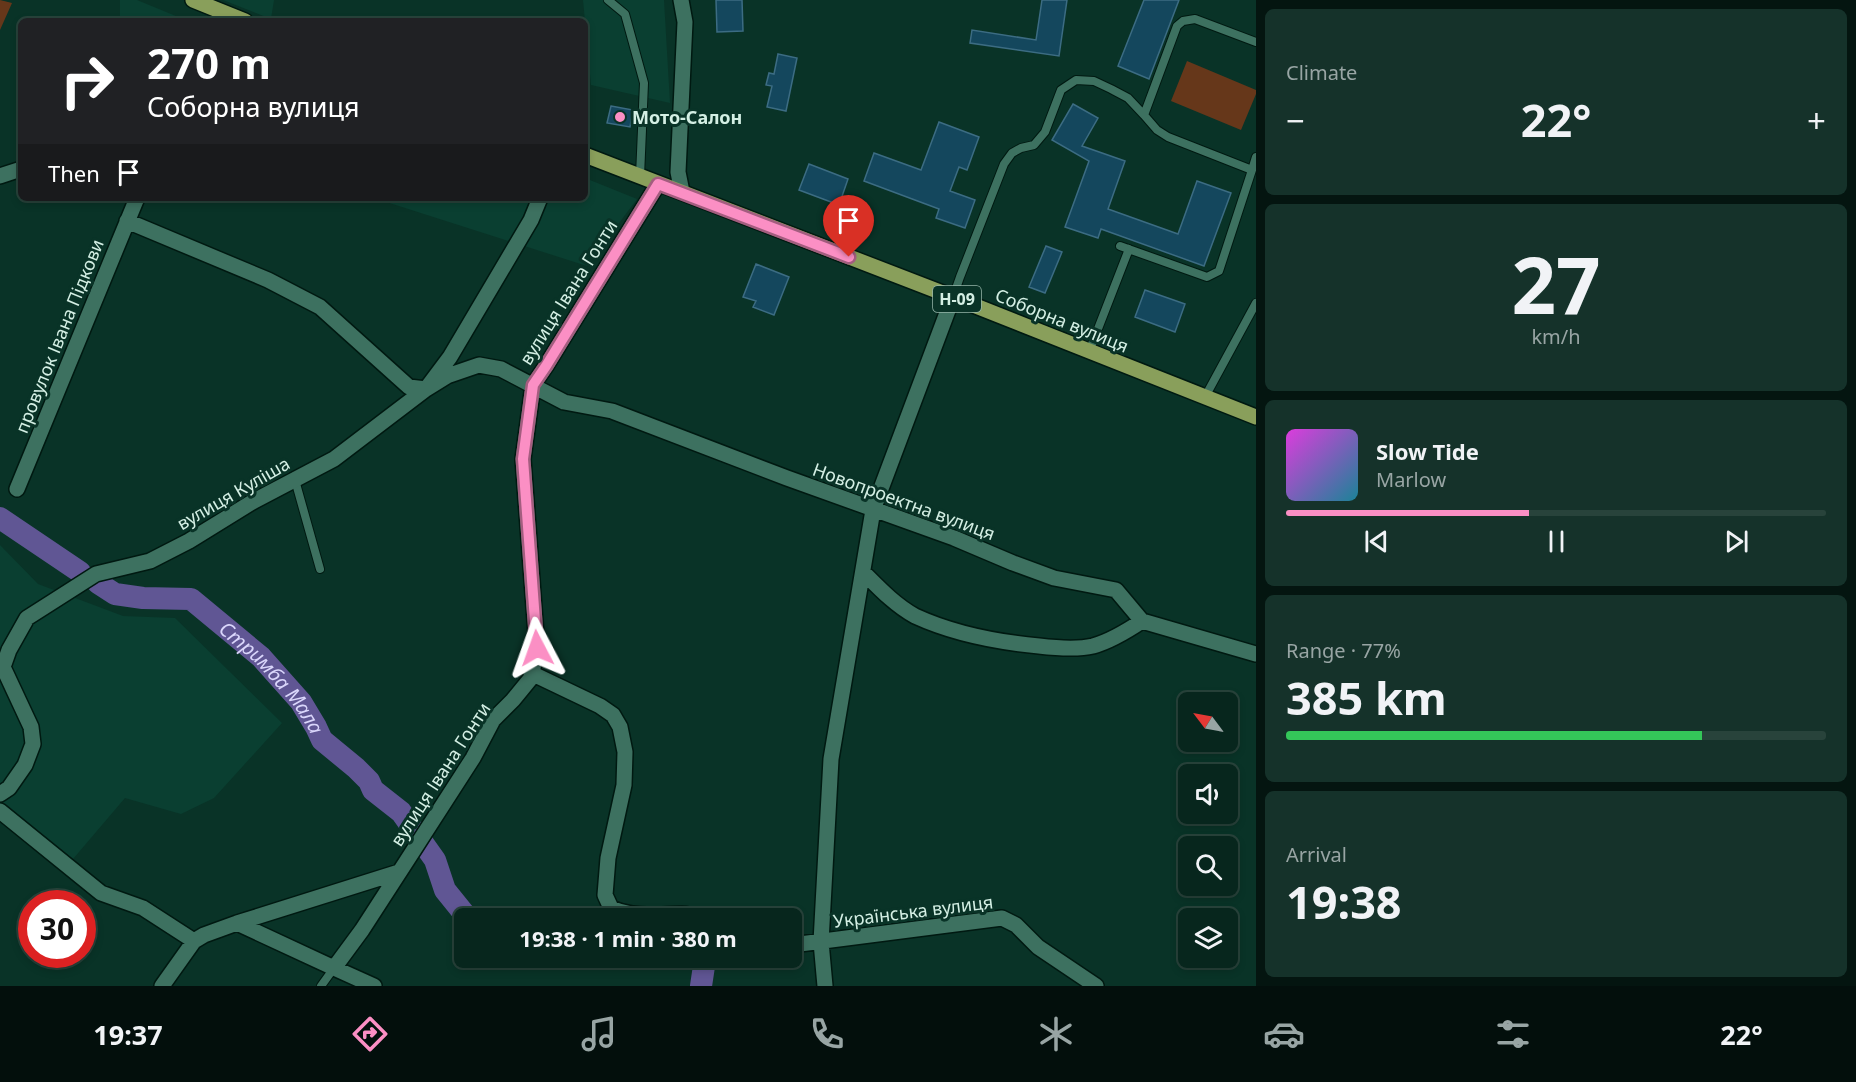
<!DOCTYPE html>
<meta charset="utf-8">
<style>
:root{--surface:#07261d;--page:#15322a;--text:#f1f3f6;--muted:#98a5a4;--line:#28433b;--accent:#fb8fc4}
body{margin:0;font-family:"Noto Sans",sans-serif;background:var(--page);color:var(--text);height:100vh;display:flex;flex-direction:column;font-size:22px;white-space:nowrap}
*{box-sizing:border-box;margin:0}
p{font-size:20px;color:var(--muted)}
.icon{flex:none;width:33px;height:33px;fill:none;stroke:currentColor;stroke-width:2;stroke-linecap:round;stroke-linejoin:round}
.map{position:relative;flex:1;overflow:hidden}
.side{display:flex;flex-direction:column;gap:9px;padding:9px;background:#041510;width:600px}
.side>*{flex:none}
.banner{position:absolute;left:18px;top:18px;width:570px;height:183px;border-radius:9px;box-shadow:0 3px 9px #0003,0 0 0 2px var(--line);background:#202124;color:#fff;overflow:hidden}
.needle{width:39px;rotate:302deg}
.fabs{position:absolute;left:1178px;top:692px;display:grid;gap:12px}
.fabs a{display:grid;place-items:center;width:60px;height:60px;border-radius:9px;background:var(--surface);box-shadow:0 3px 9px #0003,0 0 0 2px var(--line);font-size:30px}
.speed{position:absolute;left:18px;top:890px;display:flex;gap:12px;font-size:30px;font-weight:700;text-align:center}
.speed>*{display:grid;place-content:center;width:78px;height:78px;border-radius:50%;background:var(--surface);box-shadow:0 3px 9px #0003,0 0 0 2px var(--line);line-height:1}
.speed .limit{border:9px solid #d22;background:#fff;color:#111}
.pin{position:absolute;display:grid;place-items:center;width:51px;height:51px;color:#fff;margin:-62px -26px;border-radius:50% 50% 50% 0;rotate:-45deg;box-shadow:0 0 6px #0007}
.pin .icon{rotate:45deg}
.me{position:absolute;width:66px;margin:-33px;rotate:356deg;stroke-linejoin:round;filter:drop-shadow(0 0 4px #0008)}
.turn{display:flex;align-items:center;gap:21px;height:126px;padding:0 30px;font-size:27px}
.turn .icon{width:78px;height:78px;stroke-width:2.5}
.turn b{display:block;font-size:42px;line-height:51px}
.then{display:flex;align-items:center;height:57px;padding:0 30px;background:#0003;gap:12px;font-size:22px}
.big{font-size:45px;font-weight:700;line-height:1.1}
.side .tile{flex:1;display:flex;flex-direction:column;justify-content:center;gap:9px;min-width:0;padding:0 21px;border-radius:9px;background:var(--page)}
.side .dial{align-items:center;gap:0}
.dial b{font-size:78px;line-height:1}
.song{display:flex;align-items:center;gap:18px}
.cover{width:72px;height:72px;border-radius:9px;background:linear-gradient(135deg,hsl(300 70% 55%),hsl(190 70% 35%))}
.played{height:6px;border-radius:3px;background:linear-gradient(90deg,var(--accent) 45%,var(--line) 45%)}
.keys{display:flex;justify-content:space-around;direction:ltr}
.heat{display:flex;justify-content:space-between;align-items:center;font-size:33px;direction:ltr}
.charge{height:9px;border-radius:4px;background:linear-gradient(90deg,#34c759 77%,var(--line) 0)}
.trip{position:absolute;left:454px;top:908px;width:348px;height:60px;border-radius:9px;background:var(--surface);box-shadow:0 3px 9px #0003,0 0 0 2px var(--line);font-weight:700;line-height:60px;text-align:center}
.dock{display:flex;height:96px;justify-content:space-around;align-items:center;background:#030f0c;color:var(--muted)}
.dock .icon{width:42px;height:42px}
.dock .on{color:var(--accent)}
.dock b{font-size:27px;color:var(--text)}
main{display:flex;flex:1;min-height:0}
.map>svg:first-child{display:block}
.built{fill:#0a3f31}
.green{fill:#66371a}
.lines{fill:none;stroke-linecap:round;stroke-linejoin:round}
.river{stroke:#605694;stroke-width:22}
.building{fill:#14475d;stroke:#3c6c83;stroke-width:1.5}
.service-casing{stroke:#001911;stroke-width:10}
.minor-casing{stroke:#001911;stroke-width:18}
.primary-casing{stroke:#001911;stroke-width:18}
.service{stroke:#3d7160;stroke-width:8}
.minor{stroke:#3d7160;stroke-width:15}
.primary{stroke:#899f5b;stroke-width:15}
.route-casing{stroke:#a35d7f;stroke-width:15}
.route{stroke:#fb8fc4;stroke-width:10}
.poi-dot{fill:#fb8fc4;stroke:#093327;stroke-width:2}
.labels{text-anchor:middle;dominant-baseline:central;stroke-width:6;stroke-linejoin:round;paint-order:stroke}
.shield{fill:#093327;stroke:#97b7ab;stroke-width:1.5}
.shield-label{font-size:16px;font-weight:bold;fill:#d4efe4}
.poi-label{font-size:18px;font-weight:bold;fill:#d4efe4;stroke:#093327;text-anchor:start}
.street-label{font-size:18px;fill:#d4efe4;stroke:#093327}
.water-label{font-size:20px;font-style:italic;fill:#dad6fb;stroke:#093327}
</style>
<main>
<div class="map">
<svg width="1256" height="986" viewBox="0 0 1256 986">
<rect width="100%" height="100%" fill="#093327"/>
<!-- built -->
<path class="built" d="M 120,0 L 137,0 L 188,21 L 120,21 Z
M 223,0 L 274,0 L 271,19 Z
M 583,0 L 664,0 L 670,103 L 591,85 Z
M 585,178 L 637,199 L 587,266 L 377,199 L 585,198 Z
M 0,545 L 38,584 L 123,616 L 175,618 L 282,723 L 214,798 L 181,814 L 125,798 L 73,859 L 0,803 Z"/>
<!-- green -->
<path class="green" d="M 0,0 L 12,3 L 0,30 Z
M 1187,61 L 1256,90 L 1256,94 L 1241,130 L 1171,101 Z"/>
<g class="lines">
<!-- river -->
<g class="river">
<path d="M 0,518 L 80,572"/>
<path id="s1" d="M 98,583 L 115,594 L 143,598 L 191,599 L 261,657 L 301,702 L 316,727 L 322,740 L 356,768 L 369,781 L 373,790 L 401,812 L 435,860 L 445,890 L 466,916 L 470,918"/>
<path d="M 701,986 L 704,966 L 702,957"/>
</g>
</g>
<!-- building -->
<path class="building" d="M 716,0 L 742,0 L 743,31 L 717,32 Z
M 1042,0 L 1067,0 L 1059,56 L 970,43 L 972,30 L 1036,40 Z
M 1144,0 L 1179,0 L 1149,79 L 1118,66 Z
M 778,54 L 797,58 L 786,111 L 767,107 L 772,86 L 766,85 L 769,73 L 774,74 Z
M 1073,104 L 1098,118 L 1082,146 L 1125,161 L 1108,209 L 1178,234 L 1197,181 L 1231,193 L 1204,266 L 1101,229 L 1098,238 L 1065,227 L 1089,161 L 1052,140 Z
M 611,106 L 633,110 L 630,127 L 607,123 Z
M 939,122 L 979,137 L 967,170 L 959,167 L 950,191 L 975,200 L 965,228 L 936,218 L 939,209 L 864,181 L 874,153 L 921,170 Z
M 809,164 L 848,179 L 839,205 L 799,190 Z
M 1046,246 L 1062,252 L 1045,293 L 1029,287 Z
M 756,264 L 789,277 L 774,315 L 753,307 L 756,301 L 743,297 Z
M 1145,290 L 1185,304 L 1175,332 L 1135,317 Z"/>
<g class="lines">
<!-- service casing -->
<g class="service-casing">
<path id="service" d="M 608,0 L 625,14 L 644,83 L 640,176
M 1252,170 L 1256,157
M 1120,246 L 1207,277 L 1219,271 L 1252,170 L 1168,137 L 1157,130 L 1144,115 L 1177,26 L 1183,21 L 1195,19 L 1256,42
M 953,297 L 960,277 L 1004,164 L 1012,153 L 1021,148 L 1034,145 L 1045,132 L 1061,90 L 1076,80 L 1094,81 L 1111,89 L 1128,98 L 1144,115
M 1089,352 L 1129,249
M 1205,397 L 1256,303
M 295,480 L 320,569
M 321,986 L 334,968"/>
</g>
<!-- minor casing -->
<g class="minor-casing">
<path id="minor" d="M 681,0 L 685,22 L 678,172 L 682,192
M 0,176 L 21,169
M 127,221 L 268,280 L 320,307 L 409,387 L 426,389 L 447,376 L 479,365 L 501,369 L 564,402 L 612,411 L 787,478 L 954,538 L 1013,563 L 1054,578 L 1116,590 L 1142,621 L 1256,654
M 17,489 L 137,198
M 863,572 C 879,588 895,605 915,616 C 954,634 996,642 1039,646 C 1056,648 1076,650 1093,646 C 1111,641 1127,631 1142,621
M 531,673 L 600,706 L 613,715 L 620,727 L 625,752 L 624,785 L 608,858 L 605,895 L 611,908 C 627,915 644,916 662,915 C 676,915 687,912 699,918
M 0,794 L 9,788 L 25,765 L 33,744 L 31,727 L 3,667 L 9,650 L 27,618 L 96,574 L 150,561 L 189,541 L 254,501 L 334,459 L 426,389 L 450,357 L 531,220 L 540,198
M 0,811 L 101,893 L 143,908 L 194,941
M 237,923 L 399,872
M 792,945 L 1002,918 L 1016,925 L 1038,947 L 1096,986
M 334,968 L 374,986
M 162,986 L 194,941 L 204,935 L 237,923 L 334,968 L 362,930 L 406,862 L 473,758 L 493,720 L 513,700 L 531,678 L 537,648 L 523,459 L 533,385 L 546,366 L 658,184
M 825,986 L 821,942 L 831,759 L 873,510 L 953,297"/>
</g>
<!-- primary casing -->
<g class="primary-casing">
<path id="primary" d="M 193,0 L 245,21
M 585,155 L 953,297 L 1256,417"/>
</g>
<!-- service -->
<use href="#service" class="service"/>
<!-- minor -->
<use href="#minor" class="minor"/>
<!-- primary -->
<use href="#primary" class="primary"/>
</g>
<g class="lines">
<!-- route casing -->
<g class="route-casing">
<path id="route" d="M 537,648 L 523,459 L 533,385 L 546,366 L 658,184 L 849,257"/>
</g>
<!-- route -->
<use href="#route" class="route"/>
</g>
<!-- markers -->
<circle class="poi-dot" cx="620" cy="117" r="6"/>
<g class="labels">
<!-- shield labels -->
<rect class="shield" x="933" y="286" width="48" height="26" rx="4.5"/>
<g class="shield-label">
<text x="957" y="299">Н-09</text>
</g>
<!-- poi labels -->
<g class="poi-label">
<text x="632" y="117">Мото-Салон</text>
</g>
<!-- street labels -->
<g class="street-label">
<text transform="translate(568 292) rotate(-58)">вулиця Івана Гонти</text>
<text transform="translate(1062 320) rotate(22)">Соборна вулиця</text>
<text transform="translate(59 336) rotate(-68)">провулок Івана Підкови</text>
<text transform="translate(233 493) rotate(-30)">вулиця Куліша</text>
<text transform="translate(904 501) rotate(20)">Новопроектна вулиця</text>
<text transform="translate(440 774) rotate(-57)">вулиця Івана Гонти</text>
<text transform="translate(913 911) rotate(-7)">Українська вулиця</text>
</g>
<!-- water labels -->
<g class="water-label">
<text stroke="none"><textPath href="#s1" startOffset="210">Стримба Мала</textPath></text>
</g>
</g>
</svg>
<div class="fabs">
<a><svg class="needle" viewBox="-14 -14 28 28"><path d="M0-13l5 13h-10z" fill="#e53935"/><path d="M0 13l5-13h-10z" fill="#98a5a4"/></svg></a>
<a><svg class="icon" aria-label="sound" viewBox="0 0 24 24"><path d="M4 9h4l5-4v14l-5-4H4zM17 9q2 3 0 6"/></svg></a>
<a><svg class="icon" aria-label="search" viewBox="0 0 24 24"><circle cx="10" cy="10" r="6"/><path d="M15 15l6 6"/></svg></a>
<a><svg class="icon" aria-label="layers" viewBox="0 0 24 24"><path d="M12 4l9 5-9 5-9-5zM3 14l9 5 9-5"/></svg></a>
</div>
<div class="speed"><div class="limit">30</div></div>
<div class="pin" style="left:849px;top:257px;background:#d93025"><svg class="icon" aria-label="arrive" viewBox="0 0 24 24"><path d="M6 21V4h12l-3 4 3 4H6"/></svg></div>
<svg class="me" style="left:537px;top:648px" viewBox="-20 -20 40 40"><path d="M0-17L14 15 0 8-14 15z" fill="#fb8fc4" stroke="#fff" stroke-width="4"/></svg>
<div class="trip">19:38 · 1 min · 380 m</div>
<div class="banner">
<div class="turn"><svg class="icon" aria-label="right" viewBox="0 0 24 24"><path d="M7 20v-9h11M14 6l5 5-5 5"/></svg><div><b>270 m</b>Соборна вулиця</div></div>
<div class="then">Then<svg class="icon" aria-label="arrive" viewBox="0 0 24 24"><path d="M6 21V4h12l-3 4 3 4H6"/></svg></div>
</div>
</div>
<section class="side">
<div class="tile"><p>Climate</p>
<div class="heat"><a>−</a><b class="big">22°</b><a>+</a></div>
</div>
<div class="tile dial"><b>27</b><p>km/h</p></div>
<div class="tile">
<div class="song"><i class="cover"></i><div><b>Slow Tide</b><p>Marlow</p></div></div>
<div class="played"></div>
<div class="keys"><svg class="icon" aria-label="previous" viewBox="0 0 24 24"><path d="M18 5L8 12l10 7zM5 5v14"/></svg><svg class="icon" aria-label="pause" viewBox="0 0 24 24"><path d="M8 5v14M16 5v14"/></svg><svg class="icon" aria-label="next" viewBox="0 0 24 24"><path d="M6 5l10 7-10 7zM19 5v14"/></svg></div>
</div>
<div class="tile"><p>Range · 77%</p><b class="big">385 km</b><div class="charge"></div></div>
<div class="tile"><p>Arrival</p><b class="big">19:38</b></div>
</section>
</main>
<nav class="dock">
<b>19:37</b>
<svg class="icon on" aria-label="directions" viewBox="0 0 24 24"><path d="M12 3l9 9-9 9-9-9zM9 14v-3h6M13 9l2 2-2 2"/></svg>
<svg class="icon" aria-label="music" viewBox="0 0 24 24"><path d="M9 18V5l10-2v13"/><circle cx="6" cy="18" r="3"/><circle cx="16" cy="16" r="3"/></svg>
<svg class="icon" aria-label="phone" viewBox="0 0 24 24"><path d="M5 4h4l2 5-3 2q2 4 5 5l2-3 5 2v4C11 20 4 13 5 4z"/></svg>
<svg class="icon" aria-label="climate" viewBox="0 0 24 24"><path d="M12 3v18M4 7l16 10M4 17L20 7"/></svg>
<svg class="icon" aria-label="car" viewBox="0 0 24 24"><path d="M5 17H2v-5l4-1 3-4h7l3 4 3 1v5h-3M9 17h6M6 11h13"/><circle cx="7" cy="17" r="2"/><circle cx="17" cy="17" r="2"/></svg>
<svg class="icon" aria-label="filters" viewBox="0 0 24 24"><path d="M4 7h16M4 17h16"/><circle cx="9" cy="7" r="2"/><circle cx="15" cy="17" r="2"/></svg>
<b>22°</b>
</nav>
